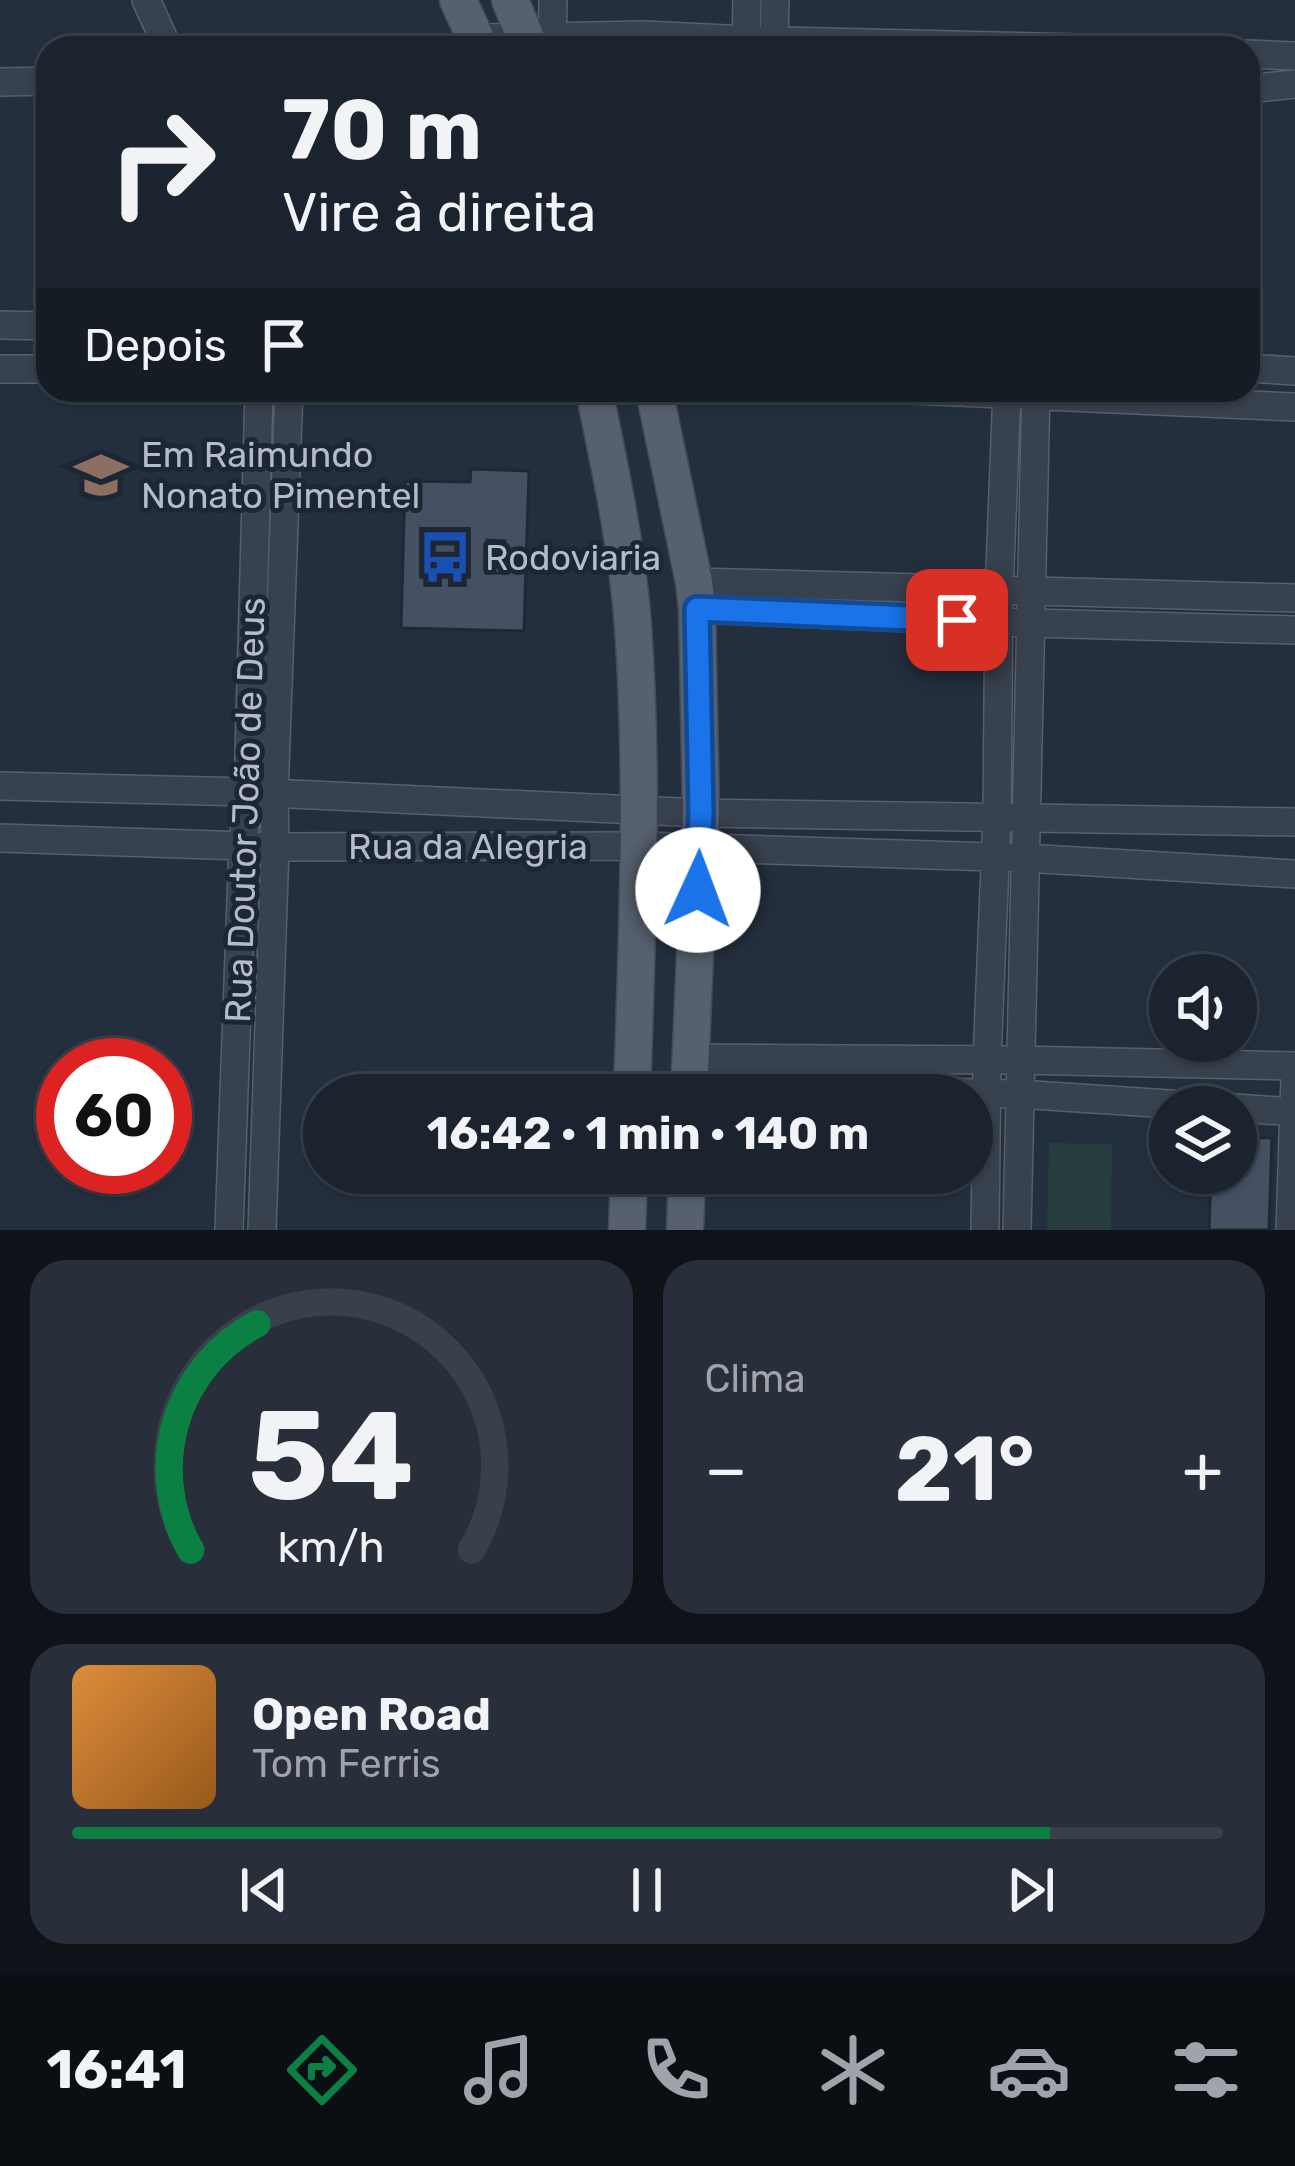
<!DOCTYPE html>
<html lang="pt">
<meta charset="utf-8">
<style>
:root{--surface:#1b232e;--page:#282f3a;--text:#f1f3f6;--muted:#a0a4aa;--line:#39404a;--accent:#0b8043}
body{margin:0;font-family:Rubik,sans-serif;background:var(--page);color:var(--text);height:100vh;display:flex;flex-direction:column;font-size:45px;white-space:nowrap}
*{box-sizing:border-box;margin:0}
p{font-size:39px;color:var(--muted)}
.icon{flex:none;width:66px;height:66px;fill:none;stroke:currentColor;stroke-width:2;stroke-linecap:round;stroke-linejoin:round}
.map{position:relative;height:1230px;overflow:hidden}
.details{display:flex;flex-direction:column;gap:30px;padding:30px;background:#0f1319;flex:1}
.details>*{flex:none}
.guide{position:absolute;left:36px;top:36px;width:1224px;height:366px;border-radius:36px;box-shadow:0 3px 9px #0004,0 0 0 3px var(--line);background:#1b232e;color:var(--text);overflow:hidden}
.fabs{position:absolute;left:1149px;top:954px;display:grid;gap:24px}
.fabs a{display:grid;place-items:center;width:108px;height:108px;border-radius:50%;background:var(--surface);box-shadow:0 3px 9px #0004,0 0 0 3px var(--line);font-size:60px}
.speed{position:absolute;left:36px;top:1038px;display:flex;gap:24px;font-size:60px;font-weight:700;text-align:center}
.speed>*{display:grid;place-content:center;width:156px;height:156px;border-radius:50%;background:var(--surface);box-shadow:0 3px 9px #0004,0 0 0 3px var(--line);line-height:1}
.speed .limit{border:18px solid #d22;background:#fff;color:#111}
.pin{position:absolute;display:grid;place-items:center;width:102px;height:102px;color:#fff;margin:-51px;border-radius:24px;box-shadow:0 6px 18px #0006}
.me{position:absolute;width:132px;margin:-66px;rotate:2deg;stroke-linejoin:round;filter:drop-shadow(0 0 9px #0008)}
.turn{display:flex;align-items:center;gap:42px;height:252px;padding:0 48px;font-size:54px}
.turn .icon{width:156px;height:156px;stroke-width:2.5}
.turn b{display:block;font-size:84px;line-height:102px}
.then{display:flex;align-items:center;height:114px;padding:0 48px;background:#0003;gap:24px;font-size:45px}
.big{font-size:90px;font-weight:700;line-height:1.1}
.details .widget{flex:1;display:flex;flex-direction:column;justify-content:center;gap:18px;min-width:0;padding:0 42px;border-radius:36px;background:var(--page)}
.details .dial{align-items:center;gap:0}
.dial svg{height:312px;overflow:visible;fill:none;stroke:var(--line);stroke-width:7;stroke-linecap:round;text-anchor:middle}
.dial text{fill:var(--text);stroke:none}
.song{display:flex;align-items:center;gap:36px}
.cover{width:144px;height:144px;border-radius:18px;background:linear-gradient(135deg,hsl(30 70% 55%),hsl(30 70% 35%))}
.played{height:12px;border-radius:6px;background:linear-gradient(90deg,var(--accent) 85%,var(--line) 85%)}
.keys{display:flex;justify-content:space-around;direction:ltr}
.heat{display:flex;justify-content:space-between;align-items:center;font-size:66px;direction:ltr}
.details .tiles{flex:1;display:grid;gap:30px;grid-template-columns:1fr 1fr}
.widget:last-child{grid-column:span 2}
.trip{position:absolute;left:303px;top:1074px;width:690px;height:120px;border-radius:60px;background:var(--surface);box-shadow:0 3px 9px #0004,0 0 0 3px var(--line);font-weight:700;line-height:120px;text-align:center}
.tab-bar{display:flex;height:192px;justify-content:space-around;align-items:center;background:#0b0e12;color:var(--muted)}
.tab-bar .icon{width:84px;height:84px}
.tab-bar .on{color:var(--accent)}
.tab-bar b{font-size:54px;color:var(--text)}
.map>svg:first-child{display:block}
.green{fill:#263c3f}
.building{fill:#455162;stroke:#1f2835;stroke-width:3;fill-rule:evenodd}
.lines{fill:none;stroke-linecap:round;stroke-linejoin:round}
.minor-casing{stroke:#565f6c;stroke-width:30}
.major-casing{stroke:#414a57;stroke-width:39}
.minor{stroke:#38414e;stroke-width:27}
.major{stroke:#56606e;stroke-width:36}
.route-casing{stroke:#114b97;stroke-width:30}
.route{stroke:#1a73e8;stroke-width:21}
.labels{text-anchor:middle;dominant-baseline:central;stroke-width:10;stroke-linejoin:round;paint-order:stroke}
.poi-label{font-size:36px;fill:#b4bcc9;stroke:#1d2633;text-anchor:start}
.street-label{font-size:36px;fill:#b4bcc9;stroke:#1d2633}
</style>
<div class="map">
<svg width="1295" height="1230" viewBox="0 0 1295 1230">
<rect width="100%" height="100%" fill="#242f3e"/>
<!-- green -->
<path class="green" d="M 1049,1143 L 1112,1144 L 1111,1230 L 1047,1230 Z"/>
<!-- building -->
<path class="building" d="M 471,469 L 529,471 L 524,631 L 401,628 L 405,481 L 470,482 ZM 487,540 L 505,541 L 504,573 L 486,573 Z
M 487,540 L 505,541 L 504,573 L 486,573 Z
M 1236,1137 L 1272,1138 L 1269,1230 L 1209,1230 L 1211,1173 L 1236,1173 Z"/>
<g class="lines">
<!-- minor casing -->
<g class="minor-casing">
<path id="minor" d="M 146,0 L 168,48
M 476,38 L 645,35 L 746,40 L 1081,48
M 774,39 L 775,0
M 746,40 L 747,0
M 552,48 L 553,0
M 1248,54 L 1295,56
M 0,82 L 48,81
M 1248,89 L 1295,84
M 0,325 L 48,326
M 1248,368 L 1295,371
M 0,369 L 48,369
M 912,390 L 1295,407
M 694,582 L 1295,598
M 697,609 L 1031,623 L 1295,630
M 0,786 L 248,792 L 701,813 L 1295,822
M 0,838 L 275,847 L 641,846 L 1025,858 L 1295,874
M 692,1058 L 1019,1060 L 1295,1066
M 690,1086 L 1018,1094 L 1215,1107
M 1236,1108 L 1295,1112
M 229,1230 L 243,845 L 248,792 L 259,390
M 262,1230 L 275,847 L 274,794 L 289,390
M 985,1230 L 987,1061 L 997,815 L 999,592 L 1007,390
M 1017,1230 L 1036,390
M 1290,1230 L 1295,1077"/>
</g>
<!-- major casing -->
<g class="major-casing">
<path id="major" d="M 458,0 L 480,48
M 510,0 L 530,48
M 594,390 C 610,468 627,546 633,626 C 644,782 637,938 632,1095
M 654,390 L 694,582 L 697,609 L 701,813 L 689,1095
M 627,1230 L 629,1173
M 685,1230 L 687,1173"/>
</g>
<!-- minor -->
<use href="#minor" class="minor"/>
<!-- major -->
<use href="#major" class="major"/>
</g>
<g class="lines">
<!-- route casing -->
<g class="route-casing">
<path id="route" d="M 698,890 L 701,813 L 697,609 L 957,620"/>
</g>
<!-- route -->
<use href="#route" class="route"/>
</g>
<!-- icons -->
<defs>
<g id="school-bare" transform="scale(4.14)"><path d="M0-5L7-2L0 1L-7-2ZM-4 1L0 2.5L4 1V4Q0 6-4 4Z" fill="#8d6e63" stroke="#1d2633" stroke-width="2.5" paint-order="stroke"/></g>
<g id="bus-bare" transform="scale(4.14)"><path d="M-5-6H5V4H4V6H2V4H-2V6H-4V4H-5ZM-3.5-4V0h7V-4ZM-3.5 1.2v1.5H-2V1.2ZM2 1.2v1.5H3.5V1.2Z" fill="#1a4fb4" stroke="#1d2633" stroke-width="2.5" paint-order="stroke"/></g>
</defs>
<g fill-rule="evenodd">
<use href="#school-bare" x="101" y="475"/>
<use href="#bus-bare" x="445" y="557"/>
</g>
<g class="labels">
<!-- poi labels -->
<g class="poi-label">
<text x="141" y="454">Em Raimundo<tspan x="141" dy="41">Nonato Pimentel</tspan></text>
<text x="485" y="557">Rodoviaria</text>
</g>
<!-- street labels -->
<g class="street-label">
<text transform="translate(245 810) rotate(-88)">Rua Doutor João de Deus</text>
<text x="468" y="846">Rua da Alegria</text>
</g>
</g>
</svg>
<div class="fabs">
<a><svg class="icon" aria-label="sound" viewBox="0 0 24 24"><path d="M4 9h4l5-4v14l-5-4H4zM17 9q2 3 0 6"/></svg></a>
<a><svg class="icon" aria-label="layers" viewBox="0 0 24 24"><path d="M12 4l9 5-9 5-9-5zM3 14l9 5 9-5"/></svg></a>
</div>
<div class="speed"><div class="limit">60</div></div>
<div class="pin" style="left:957px;top:620px;background:#d93025"><svg class="icon" aria-label="arrive" viewBox="0 0 24 24"><path d="M6 21V4h12l-3 4 3 4H6"/></svg></div>
<svg class="me" style="left:698px;top:890px" viewBox="-20 -20 40 40"><circle r="19" fill="#fff"/><path d="M0-13L10 11 0 6-10 11z" fill="#1a73e8"/></svg>
<div class="trip">16:42 · 1 min · 140 m</div>
<div class="guide">
<div class="turn"><svg class="icon" aria-label="right" viewBox="0 0 24 24"><path d="M7 20v-9h11M14 6l5 5-5 5"/></svg><div><b>70 m</b>Vire à direita</div></div>
<div class="then">Depois<svg class="icon" aria-label="arrive" viewBox="0 0 24 24"><path d="M6 21V4h12l-3 4 3 4H6"/></svg></div>
</div>
</div>
<section class="details">
<div class="tiles">
<div class="widget dial"><svg viewBox="0 0 100 80">
<path d="M14 69A42 42 0 1 1 86 69"/>
<path d="M14 69A42 42 0 0 1 31 11" stroke="#0b8043"/>
<text x="50" y="56" font-size="32" font-weight="700">54</text>
<text x="50" y="72" font-size="11">km/h</text>
</svg></div>
<div class="widget"><p>Clima</p>
<div class="heat"><a>−</a><b class="big">21°</b><a>+</a></div>
</div>
<div class="widget">
<div class="song"><i class="cover"></i><div><b>Open Road</b><p>Tom Ferris</p></div></div>
<div class="played"></div>
<div class="keys"><svg class="icon" aria-label="previous" viewBox="0 0 24 24"><path d="M18 5L8 12l10 7zM5 5v14"/></svg><svg class="icon" aria-label="pause" viewBox="0 0 24 24"><path d="M8 5v14M16 5v14"/></svg><svg class="icon" aria-label="next" viewBox="0 0 24 24"><path d="M6 5l10 7-10 7zM19 5v14"/></svg></div>
</div>
</div>
</section>
<nav class="tab-bar">
<b>16:41</b>
<svg class="icon on" aria-label="directions" viewBox="0 0 24 24"><path d="M12 3l9 9-9 9-9-9zM9 14v-3h6M13 9l2 2-2 2"/></svg>
<svg class="icon" aria-label="music" viewBox="0 0 24 24"><path d="M9 18V5l10-2v13"/><circle cx="6" cy="18" r="3"/><circle cx="16" cy="16" r="3"/></svg>
<svg class="icon" aria-label="phone" viewBox="0 0 24 24"><path d="M5 4h4l2 5-3 2q2 4 5 5l2-3 5 2v4C11 20 4 13 5 4z"/></svg>
<svg class="icon" aria-label="climate" viewBox="0 0 24 24"><path d="M12 3v18M4 7l16 10M4 17L20 7"/></svg>
<svg class="icon" aria-label="car" viewBox="0 0 24 24"><path d="M5 17H2v-5l4-1 3-4h7l3 4 3 1v5h-3M9 17h6M6 11h13"/><circle cx="7" cy="17" r="2"/><circle cx="17" cy="17" r="2"/></svg>
<svg class="icon" aria-label="filters" viewBox="0 0 24 24"><path d="M4 7h16M4 17h16"/><circle cx="9" cy="7" r="2"/><circle cx="15" cy="17" r="2"/></svg>
</nav>
